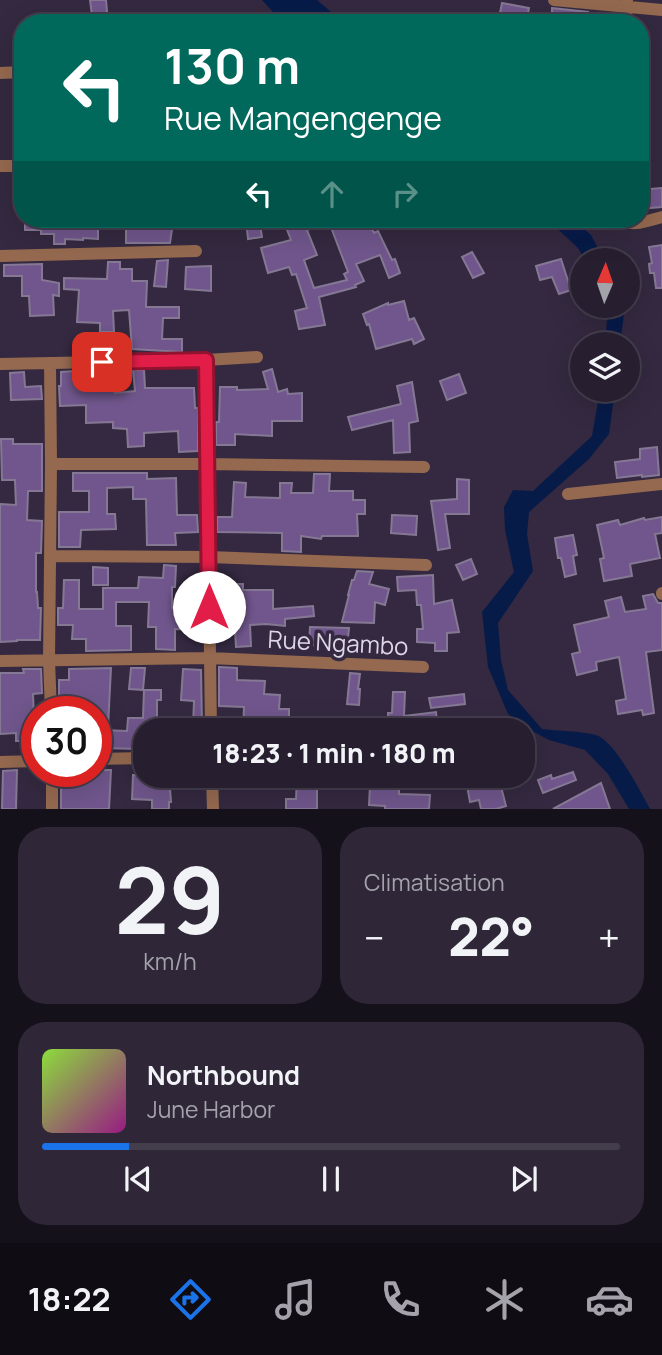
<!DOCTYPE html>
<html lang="fr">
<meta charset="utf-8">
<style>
:root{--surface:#271f30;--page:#2f2738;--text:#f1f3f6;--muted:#a4a2ab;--line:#433d4c;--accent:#1a73e8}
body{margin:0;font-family:Manrope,sans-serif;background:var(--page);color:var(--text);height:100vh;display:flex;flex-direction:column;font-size:26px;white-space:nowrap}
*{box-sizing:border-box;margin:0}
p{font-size:23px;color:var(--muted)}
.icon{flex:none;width:38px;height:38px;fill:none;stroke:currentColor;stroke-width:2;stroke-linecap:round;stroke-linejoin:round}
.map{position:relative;height:809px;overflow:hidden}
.details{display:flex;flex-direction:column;gap:18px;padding:18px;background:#15111a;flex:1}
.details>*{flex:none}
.top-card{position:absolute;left:14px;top:14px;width:635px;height:214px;border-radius:28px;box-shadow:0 7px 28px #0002,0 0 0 2px var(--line);background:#00695c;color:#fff;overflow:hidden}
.needle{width:46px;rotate:2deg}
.fabs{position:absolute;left:570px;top:248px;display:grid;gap:14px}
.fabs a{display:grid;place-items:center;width:70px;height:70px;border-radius:50%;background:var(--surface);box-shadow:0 7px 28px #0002,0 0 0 2px var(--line);font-size:35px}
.speed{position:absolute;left:21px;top:696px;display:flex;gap:14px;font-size:35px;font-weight:700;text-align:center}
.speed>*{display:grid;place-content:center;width:91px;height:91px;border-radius:50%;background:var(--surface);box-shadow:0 7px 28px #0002,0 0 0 2px var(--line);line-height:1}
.speed .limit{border:10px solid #d22;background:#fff;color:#111}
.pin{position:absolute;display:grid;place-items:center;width:60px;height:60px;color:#fff;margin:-30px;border-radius:14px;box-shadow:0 4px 10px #0006}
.me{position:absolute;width:77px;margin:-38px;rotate:0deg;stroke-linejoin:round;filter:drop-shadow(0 0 5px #0008)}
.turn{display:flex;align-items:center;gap:24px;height:147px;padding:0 35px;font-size:32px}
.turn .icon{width:91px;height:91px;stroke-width:2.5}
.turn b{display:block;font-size:49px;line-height:60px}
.lanes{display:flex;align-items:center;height:66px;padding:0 35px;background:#0003;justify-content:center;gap:35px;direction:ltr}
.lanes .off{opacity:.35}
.big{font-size:52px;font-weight:800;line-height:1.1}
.details .card{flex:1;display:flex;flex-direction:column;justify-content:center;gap:10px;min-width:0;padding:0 24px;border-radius:28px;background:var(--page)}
.details .dial{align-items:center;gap:0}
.dial b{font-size:91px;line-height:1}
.song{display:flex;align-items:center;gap:21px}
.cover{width:84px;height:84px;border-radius:10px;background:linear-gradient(135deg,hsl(90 70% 55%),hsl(310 70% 35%))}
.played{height:7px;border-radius:4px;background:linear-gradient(90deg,var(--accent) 15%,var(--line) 15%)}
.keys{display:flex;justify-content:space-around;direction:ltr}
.heat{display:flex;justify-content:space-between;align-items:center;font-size:38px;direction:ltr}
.details .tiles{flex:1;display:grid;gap:18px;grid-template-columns:1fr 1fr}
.card:last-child{grid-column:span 2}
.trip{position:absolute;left:133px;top:718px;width:402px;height:70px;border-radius:28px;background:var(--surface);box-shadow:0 7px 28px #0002,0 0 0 2px var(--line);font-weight:800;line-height:70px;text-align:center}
.tab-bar{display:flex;height:112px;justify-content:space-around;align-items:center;background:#100c13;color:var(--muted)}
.tab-bar .icon{width:49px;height:49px}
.tab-bar .current{color:var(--accent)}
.tab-bar b{font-size:32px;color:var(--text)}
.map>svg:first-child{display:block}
.water{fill:#071b49}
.building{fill:#70568c;stroke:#857894;stroke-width:2;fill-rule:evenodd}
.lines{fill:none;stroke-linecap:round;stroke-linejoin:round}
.street{stroke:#94694f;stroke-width:12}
.route-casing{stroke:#92132f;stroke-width:18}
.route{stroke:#e11d48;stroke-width:12}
.labels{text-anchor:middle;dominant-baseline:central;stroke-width:7;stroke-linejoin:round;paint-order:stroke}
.street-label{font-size:24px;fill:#ddd6e6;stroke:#342940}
</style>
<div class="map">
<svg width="662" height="809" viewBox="0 0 662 809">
<rect width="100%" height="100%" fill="#342940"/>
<!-- water -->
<path class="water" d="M 262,0 L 317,0 L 344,23 L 283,23 Z
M 547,219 L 573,219 L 591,235 L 605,261 L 586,261 L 578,248 Z
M 608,306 L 625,306 L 620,345 L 605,345 Z
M 600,390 L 615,390 L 609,434 L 589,459 L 529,512 L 527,534 L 533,571 L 498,623 L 501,660 L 508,690 L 542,729 C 558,731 581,731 596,735 C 615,741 640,791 650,809 L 629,809 L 608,774 L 585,750 L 549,740 L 532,731 L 508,714 L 488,667 L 482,612 L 514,572 L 505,530 L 504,507 L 513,490 L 533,491 L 592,436 Z"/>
<!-- building -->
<path class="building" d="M 90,0 L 106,0 L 108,23 L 93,23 Z
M 502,3 L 529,8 L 526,23 L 498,23 Z
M 552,8 L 588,12 L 588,23 L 552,23 Z
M 640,167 L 648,167 L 650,189 L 662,188 L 662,207 L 640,209 Z
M 25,219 L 98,219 L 98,239 L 83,238 L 83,240 L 65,239 L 65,244 L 54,244 L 54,234 L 41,234 L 41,230 L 25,230 Z
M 126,219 L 155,219 L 154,228 L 172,229 L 170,243 L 126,243 Z
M 246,219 L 259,219 L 262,237 L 248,239 Z
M 307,219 L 367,219 L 374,233 L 378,231 L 392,260 L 395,259 L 400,273 L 389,278 L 380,255 L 356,264 L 364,281 L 355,285 L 356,287 L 319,297 L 325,325 L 299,329 L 295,311 L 307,308 L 296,274 L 292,275 L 289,267 L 268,273 L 261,248 L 291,240 L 286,227 ZM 329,222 L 348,272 L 344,274 L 347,280 L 314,288 L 304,260 L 317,255 L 307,230 Z
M 662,245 L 662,288 L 656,288 L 654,273 L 650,273 L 649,264 L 652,263 L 649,247 Z
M 472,252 L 484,273 L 473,278 L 462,257 Z
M 561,259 L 571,290 L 559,294 L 552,277 L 540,280 L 536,266 Z
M 168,260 L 166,287 L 154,286 L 157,261 Z
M 108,262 L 120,262 L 120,269 L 132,269 L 132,281 L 147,281 L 146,307 L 179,307 L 179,318 L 163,318 L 162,339 L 182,339 L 182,352 L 132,349 L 129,310 L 113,311 L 114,332 L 100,332 L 100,323 L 77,322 L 79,290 L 64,289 L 64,278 L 107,279 Z
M 42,264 L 42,280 L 59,283 L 59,296 L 53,295 L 54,315 L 30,316 L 29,296 L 22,296 L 22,276 L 4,276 L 4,265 Z
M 211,266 L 211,291 L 185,289 L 186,267 Z
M 404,301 L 409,320 L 414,318 L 424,339 L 414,344 L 412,339 L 376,349 L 369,324 L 367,325 L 363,314 L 388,303 L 388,305 Z
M 272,369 L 278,392 L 287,389 L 288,394 L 302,393 L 302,421 L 272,421 L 272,436 L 235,434 L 235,445 L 216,445 L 216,422 L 219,422 L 220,387 L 237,387 L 237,390 L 268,389 L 263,372 Z
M 133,370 L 144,370 L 145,388 L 194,388 L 195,408 L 198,408 L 198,451 L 179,452 L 178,431 L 144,433 L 144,446 L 128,447 L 127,429 L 113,428 L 113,422 L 86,423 L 86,405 L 60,406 L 59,386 L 61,386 L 61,372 L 74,371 L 74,373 L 114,371 L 115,393 L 135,391 Z
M 24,372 L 25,387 L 41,386 L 42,399 L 11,400 L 10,373 Z
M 459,374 L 466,393 L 447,400 L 440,381 Z
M 412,382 L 418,421 L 409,423 L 410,452 L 394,453 L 393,420 L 352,430 L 348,417 L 401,404 L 397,386 Z
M 1,439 L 13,439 L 13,444 L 42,444 L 42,491 L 28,491 L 27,520 L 42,521 L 41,553 L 36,553 L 36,592 L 37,592 L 38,608 L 41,608 L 40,640 L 17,640 L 17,641 L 0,642 L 0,504 L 16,505 L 15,480 L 2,480 Z
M 657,447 L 659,475 L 642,477 L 642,475 L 617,478 L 615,462 L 640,459 L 640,449 Z
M 73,473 L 147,473 L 147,479 L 176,478 L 177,515 L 197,515 L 198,532 L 175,533 L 176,545 L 147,545 L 146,499 L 133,499 L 133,487 L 107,488 L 107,514 L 115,514 L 116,529 L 81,530 L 80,547 L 59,547 L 59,512 L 89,512 L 89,491 L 73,491 Z
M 314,474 L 330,474 L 329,491 L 353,491 L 353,500 L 365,500 L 365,514 L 357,514 L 358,536 L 322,536 L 321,539 L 301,536 L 301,552 L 282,551 L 282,533 L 217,532 L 217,517 L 232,517 L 234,482 L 246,483 L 245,497 L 280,498 L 280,483 L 292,483 L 291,493 L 313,493 Z
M 457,479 L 469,480 L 469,514 L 445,514 L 450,548 L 438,550 L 431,501 L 457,499 Z
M 392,515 L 417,516 L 416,535 L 391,533 Z
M 662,517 L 662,533 L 655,534 L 660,558 L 630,564 L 632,576 L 604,581 L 600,559 L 604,558 L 597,525 L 618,520 L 620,525 L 644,518 L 645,520 Z
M 573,535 L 577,555 L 573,556 L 576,574 L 565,577 L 561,558 L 558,558 L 555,538 Z
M 471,559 L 477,574 L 463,580 L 456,565 Z
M 164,565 L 176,566 L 175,587 L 172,587 L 172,608 L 201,610 L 200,630 L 175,629 L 175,650 L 156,649 L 156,627 L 148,627 L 149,602 L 116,602 L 116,626 L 131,626 L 131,650 L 86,651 L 86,639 L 72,639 L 73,625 L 58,625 L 58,608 L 63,608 L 64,580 L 79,580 L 79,609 L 103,609 L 103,588 L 138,588 L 139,577 L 163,578 Z
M 93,567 L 108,568 L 108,585 L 93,585 Z
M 357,571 L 373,572 L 369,584 L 389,589 L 385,605 L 375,602 L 374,623 L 342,622 L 349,595 L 348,595 L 352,580 L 354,580 Z
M 433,575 L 434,604 L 452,600 L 459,632 L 447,633 L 447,651 L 435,651 L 435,643 L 417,642 L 417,629 L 423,629 L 421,605 L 417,605 L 416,590 L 398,591 L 397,577 Z
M 224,584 L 243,584 L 243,590 L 273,590 L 273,609 L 313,606 L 314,616 L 285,619 L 285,626 L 266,624 L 250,625 L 251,646 L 236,647 L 235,630 L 237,630 L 238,599 L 224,599 Z
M 653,594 L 658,603 L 662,603 L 662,650 L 646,652 L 654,713 L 643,715 L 642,710 L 618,714 L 616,701 L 626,699 L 619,657 L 596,662 L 597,670 L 577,675 L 572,654 L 580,652 L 574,625 L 609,617 L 605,601 L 621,597 L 625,612 L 646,609 L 643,596 Z
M 310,627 L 349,628 L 348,638 L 325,638 L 324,646 L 309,645 Z
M 219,667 L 237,668 L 237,680 L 265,681 L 264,694 L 280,695 L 279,709 L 289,709 L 289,717 L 320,719 L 319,730 L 243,730 L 244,707 L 219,706 Z
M 111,668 L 108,727 L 96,727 L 96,712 L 69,712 L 69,696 L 59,696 L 59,680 L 69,680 L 69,669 Z
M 131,668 L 145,668 L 143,690 L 129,689 Z
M 23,669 L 41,669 L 42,693 L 33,694 L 35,741 L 16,741 L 16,733 L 0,734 L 0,673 L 24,673 Z
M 183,669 L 201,670 L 202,726 L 193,726 L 194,701 L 181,700 Z
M 350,673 L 360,674 L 358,689 L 360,689 L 359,705 L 347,704 Z
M 144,690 L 161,690 L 161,700 L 157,700 L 157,730 L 138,730 L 138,749 L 103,748 L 103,730 L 127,731 L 128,718 L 143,718 Z
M 393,692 L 405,692 L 404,716 L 436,712 L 438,729 L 388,730 L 388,713 L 392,713 Z
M 464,694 L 465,704 L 431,708 L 429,698 Z
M 17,770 L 16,809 L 2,809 L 3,771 Z
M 96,770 L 111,770 L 109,809 L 61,809 L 61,772 L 96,772 Z
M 573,772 L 576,780 L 543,793 L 538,780 L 551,775 L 552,779 Z
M 133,775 L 169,775 L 171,802 L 169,802 L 169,809 L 152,809 L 152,800 L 132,799 Z
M 297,775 L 317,775 L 317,809 L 286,809 L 286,799 L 296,799 Z
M 386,775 L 399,775 L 399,794 L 430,795 L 429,809 L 385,809 L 385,806 L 369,805 L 370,785 L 385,786 Z
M 465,775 L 498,775 L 506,806 L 496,809 L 481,809 L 479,800 L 470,802 Z
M 601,783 L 610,809 L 553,809 Z"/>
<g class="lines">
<!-- street -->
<path class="street" d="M 554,0 L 662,10
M 625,23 L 627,0
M 0,73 L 23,72
M 0,166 L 23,166
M 620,219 C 632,228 649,220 662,217
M 0,256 L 196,251
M 206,360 L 211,730
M 50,363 L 51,464
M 0,364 L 206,360 L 257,357
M 568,494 L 662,484
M 50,556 L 209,557 L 426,565
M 662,594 L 662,593
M 0,661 L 209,658 L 423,667
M 51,712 L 49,660 L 51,464 L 208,464 L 424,467
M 96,759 L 145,758
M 0,762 L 37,761
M 212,775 L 213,809
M 52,809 L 52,772"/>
</g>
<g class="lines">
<!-- route casing -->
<g class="route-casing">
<path id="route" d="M 102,362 L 206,360 L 209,607"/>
</g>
<!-- route -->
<use href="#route" class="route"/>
</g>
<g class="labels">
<!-- street labels -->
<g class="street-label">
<text transform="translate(338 642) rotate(3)">Rue Ngambo</text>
</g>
</g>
</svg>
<div class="fabs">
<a><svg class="needle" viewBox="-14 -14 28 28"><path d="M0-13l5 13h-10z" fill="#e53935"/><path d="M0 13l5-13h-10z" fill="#a4a2ab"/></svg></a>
<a><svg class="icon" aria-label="layers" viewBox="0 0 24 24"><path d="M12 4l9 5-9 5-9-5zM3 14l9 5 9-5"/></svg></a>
</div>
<div class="speed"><div class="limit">30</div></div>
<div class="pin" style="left:102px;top:362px;background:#d93025"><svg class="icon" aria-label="arrive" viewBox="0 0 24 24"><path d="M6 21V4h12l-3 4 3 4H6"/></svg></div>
<svg class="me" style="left:209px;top:607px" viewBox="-20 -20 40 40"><circle r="19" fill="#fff"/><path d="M0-13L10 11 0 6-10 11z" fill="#e11d48"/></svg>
<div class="trip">18:23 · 1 min · 180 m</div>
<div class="top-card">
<div class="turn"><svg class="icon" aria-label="left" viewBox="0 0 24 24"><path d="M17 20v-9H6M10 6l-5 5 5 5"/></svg><div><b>130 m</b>Rue Mangengenge</div></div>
<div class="lanes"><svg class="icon" aria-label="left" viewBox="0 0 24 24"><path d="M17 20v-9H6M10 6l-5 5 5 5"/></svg><svg class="icon off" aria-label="ahead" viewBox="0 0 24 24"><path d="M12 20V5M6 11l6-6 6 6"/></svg><svg class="icon off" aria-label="right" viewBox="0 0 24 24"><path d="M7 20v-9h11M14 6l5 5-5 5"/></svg></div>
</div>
</div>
<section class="details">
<div class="tiles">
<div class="card dial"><b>29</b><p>km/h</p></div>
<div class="card"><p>Climatisation</p>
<div class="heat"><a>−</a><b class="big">22°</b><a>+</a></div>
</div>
<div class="card">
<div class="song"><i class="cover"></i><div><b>Northbound</b><p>June Harbor</p></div></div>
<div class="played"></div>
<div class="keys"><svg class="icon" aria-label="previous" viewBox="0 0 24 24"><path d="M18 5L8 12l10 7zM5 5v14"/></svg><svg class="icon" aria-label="pause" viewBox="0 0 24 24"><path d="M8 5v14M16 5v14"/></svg><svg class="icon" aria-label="next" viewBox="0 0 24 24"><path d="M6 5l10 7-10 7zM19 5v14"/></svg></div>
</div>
</div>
</section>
<nav class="tab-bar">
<b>18:22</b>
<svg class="icon current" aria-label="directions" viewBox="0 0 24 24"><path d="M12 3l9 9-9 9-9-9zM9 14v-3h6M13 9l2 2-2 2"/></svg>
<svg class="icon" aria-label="music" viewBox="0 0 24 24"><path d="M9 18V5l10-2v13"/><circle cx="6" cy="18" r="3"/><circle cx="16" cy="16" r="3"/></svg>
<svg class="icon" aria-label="phone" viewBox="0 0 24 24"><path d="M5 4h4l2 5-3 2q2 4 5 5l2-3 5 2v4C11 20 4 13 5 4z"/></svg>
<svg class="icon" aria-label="climate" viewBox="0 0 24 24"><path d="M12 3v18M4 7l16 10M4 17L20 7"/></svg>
<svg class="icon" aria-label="car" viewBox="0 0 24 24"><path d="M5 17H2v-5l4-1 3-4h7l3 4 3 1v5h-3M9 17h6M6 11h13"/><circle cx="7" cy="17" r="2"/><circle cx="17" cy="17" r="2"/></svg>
</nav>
